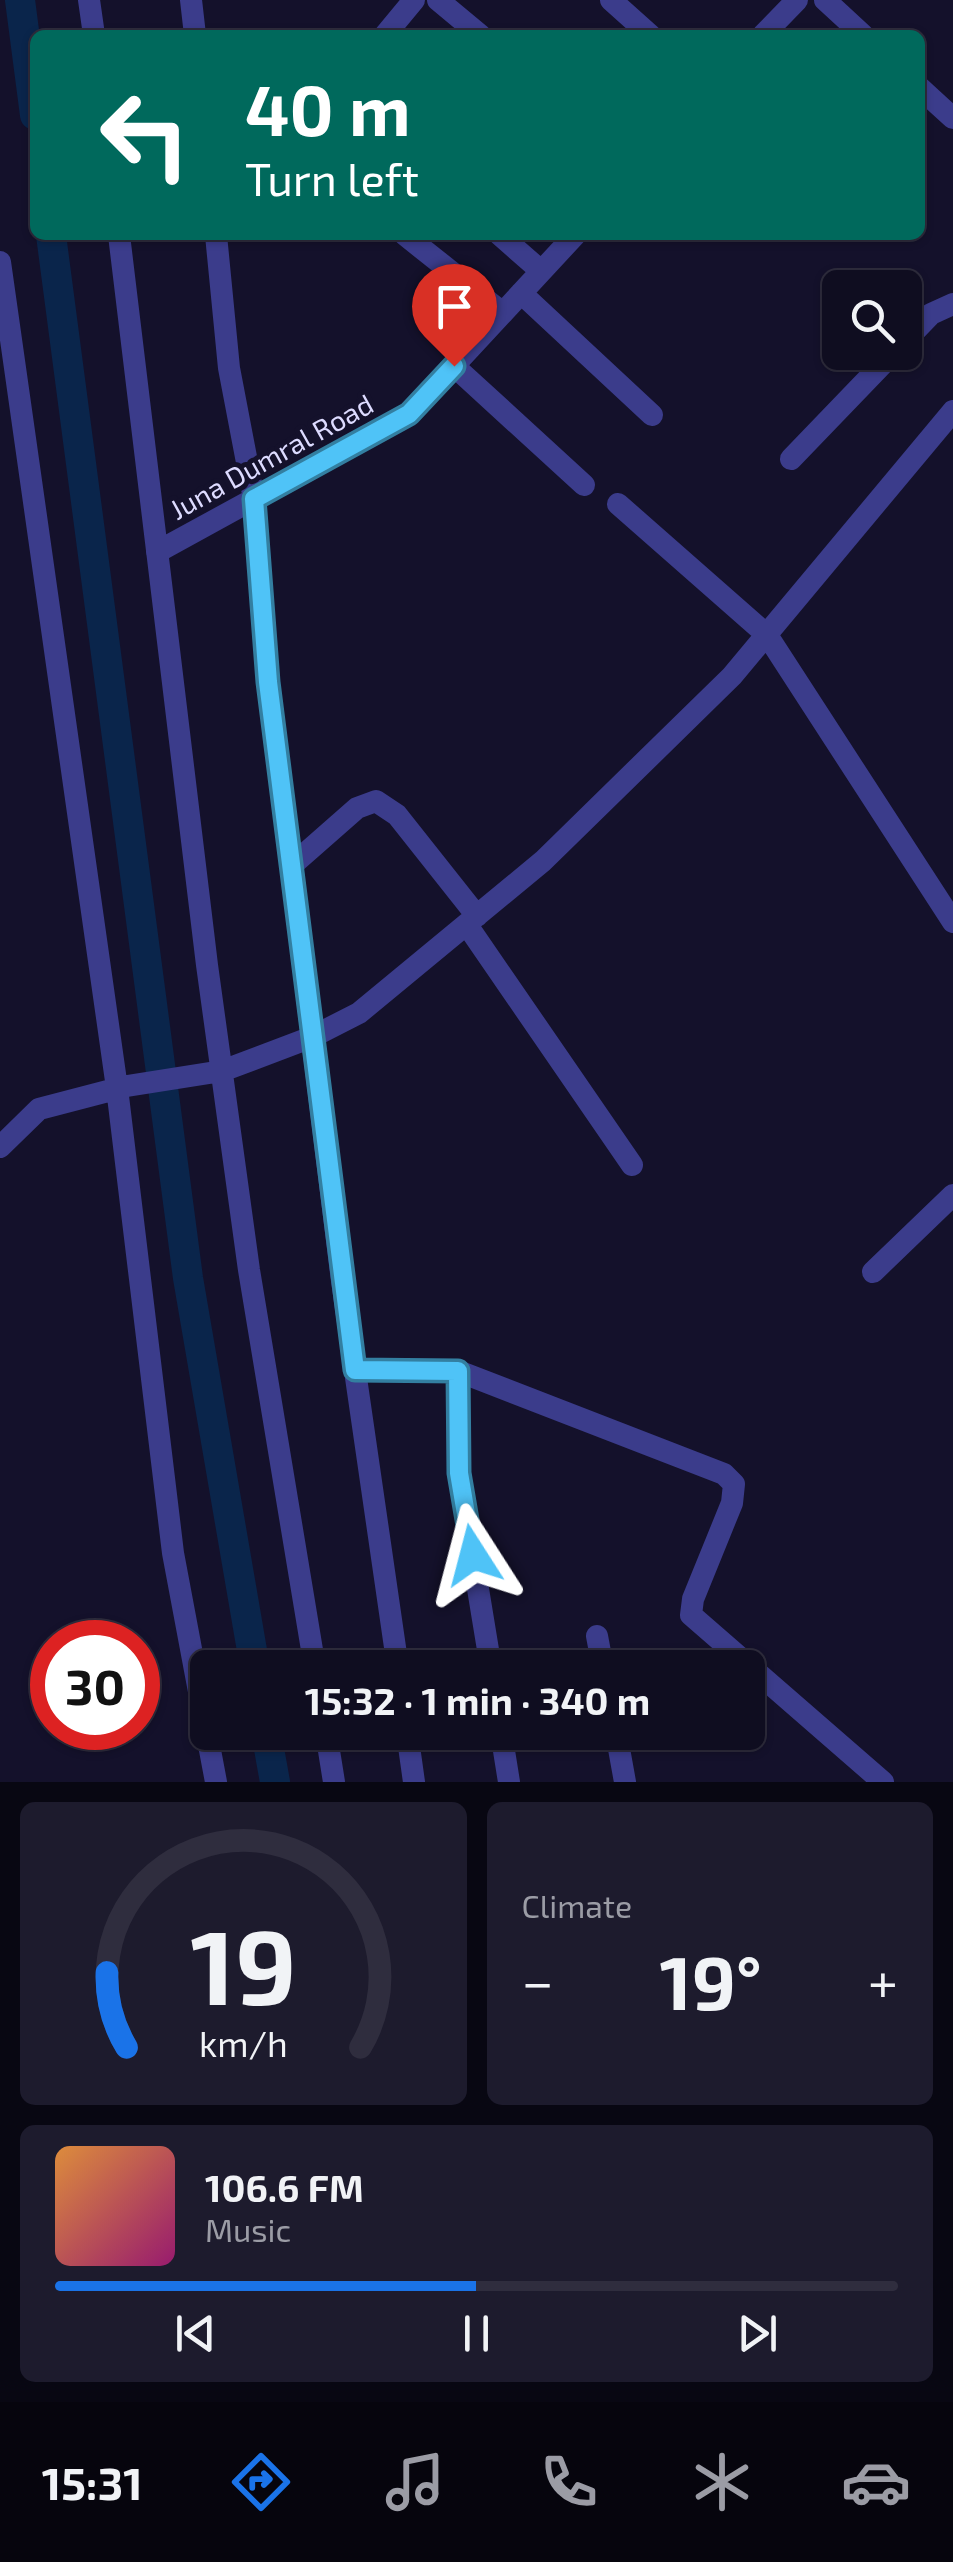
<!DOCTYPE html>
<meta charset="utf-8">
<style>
:root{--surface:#0f0d20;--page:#1d1b2d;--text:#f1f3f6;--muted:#9b9ca5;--line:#2f2d3e;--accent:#1a73e8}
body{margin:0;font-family:"Exo 2",sans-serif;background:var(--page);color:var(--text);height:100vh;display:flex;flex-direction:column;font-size:38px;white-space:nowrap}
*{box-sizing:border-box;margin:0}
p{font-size:32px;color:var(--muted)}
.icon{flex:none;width:55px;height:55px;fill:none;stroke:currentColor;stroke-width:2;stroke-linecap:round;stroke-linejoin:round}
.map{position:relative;height:1782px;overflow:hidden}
.drawer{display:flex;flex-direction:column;gap:20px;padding:20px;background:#080712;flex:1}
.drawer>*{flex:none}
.hud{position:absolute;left:30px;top:30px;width:895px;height:210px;border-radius:15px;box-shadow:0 2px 8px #0004,0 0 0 2px var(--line);background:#00695c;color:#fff;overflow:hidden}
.tools{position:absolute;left:822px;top:270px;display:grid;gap:20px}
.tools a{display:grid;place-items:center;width:100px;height:100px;border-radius:15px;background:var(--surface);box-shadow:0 2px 8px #0004,0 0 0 2px var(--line);font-size:50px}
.speed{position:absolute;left:30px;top:1620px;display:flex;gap:20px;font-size:50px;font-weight:700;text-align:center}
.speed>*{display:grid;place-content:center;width:130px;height:130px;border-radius:50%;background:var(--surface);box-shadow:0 2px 8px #0004,0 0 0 2px var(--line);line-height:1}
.speed .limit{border:15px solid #d22;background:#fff;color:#111}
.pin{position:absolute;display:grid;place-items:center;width:85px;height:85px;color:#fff;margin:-102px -42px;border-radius:50% 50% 50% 0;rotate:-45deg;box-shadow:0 0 10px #0007}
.pin .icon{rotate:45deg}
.me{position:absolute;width:110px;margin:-55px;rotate:351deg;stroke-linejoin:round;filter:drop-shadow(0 0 8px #0008)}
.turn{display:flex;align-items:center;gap:35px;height:210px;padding:0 50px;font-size:45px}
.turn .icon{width:130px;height:130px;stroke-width:2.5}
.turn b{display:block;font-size:70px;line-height:85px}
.big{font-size:75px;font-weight:700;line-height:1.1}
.drawer .tile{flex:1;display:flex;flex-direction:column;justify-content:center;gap:15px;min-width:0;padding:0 35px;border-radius:15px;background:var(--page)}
.drawer .dial{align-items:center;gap:0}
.dial svg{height:260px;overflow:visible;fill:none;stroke:var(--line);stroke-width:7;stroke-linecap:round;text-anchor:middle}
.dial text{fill:var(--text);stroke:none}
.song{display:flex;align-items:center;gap:30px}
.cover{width:120px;height:120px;border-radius:15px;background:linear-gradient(135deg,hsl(30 70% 55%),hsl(320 70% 35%))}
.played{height:10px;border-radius:5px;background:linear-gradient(90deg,var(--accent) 50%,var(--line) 50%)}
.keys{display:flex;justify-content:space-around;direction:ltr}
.heat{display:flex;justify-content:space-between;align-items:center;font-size:55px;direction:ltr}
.drawer .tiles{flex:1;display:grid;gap:20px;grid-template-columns:1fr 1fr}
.tile:last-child{grid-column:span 2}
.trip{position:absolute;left:190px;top:1650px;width:575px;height:100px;border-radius:15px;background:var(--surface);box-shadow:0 2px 8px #0004,0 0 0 2px var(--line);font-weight:700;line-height:100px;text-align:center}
.tabs{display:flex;height:160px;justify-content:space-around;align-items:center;background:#06050d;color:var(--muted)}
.tabs .icon{width:70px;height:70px}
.tabs .on{color:var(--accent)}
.tabs b{font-size:45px;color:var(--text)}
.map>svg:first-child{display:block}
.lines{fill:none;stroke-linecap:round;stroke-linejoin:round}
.canal{stroke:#0a254b;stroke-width:30}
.minor{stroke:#3b3c8b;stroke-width:22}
.route-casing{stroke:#337fa1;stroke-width:25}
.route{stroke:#4fc3f7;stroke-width:18}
.labels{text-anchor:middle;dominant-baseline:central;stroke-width:10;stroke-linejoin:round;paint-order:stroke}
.street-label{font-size:28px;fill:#dddbff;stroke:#14112b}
</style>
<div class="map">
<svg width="953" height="1782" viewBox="0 0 953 1782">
<rect width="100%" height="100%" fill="#14112b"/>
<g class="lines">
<!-- canal -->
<path class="canal" d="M 20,0 L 35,115
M 51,235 L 188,1278 L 255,1668
M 266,1732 L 275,1782"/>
<!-- minor -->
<path class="minor" d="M 89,0 L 94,35
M 191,0 L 195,35
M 438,0 L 480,35
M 611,0 L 650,35
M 825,0 L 863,35
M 385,35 L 414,0
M 763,35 L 797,0
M 920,88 L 953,118
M 119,235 L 207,965 L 249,1270 L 315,1668
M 216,235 L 229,368 L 254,499 L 268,682 L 342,1281 L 398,1668
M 405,235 L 503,313
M 500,235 L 541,271
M 0,262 L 117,1088 L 173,1553 L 216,1782
M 521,293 L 652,415
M 905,341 L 931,314 L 953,304
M 454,366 L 584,485
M 791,459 L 894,352
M 618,504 L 767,635 L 953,922
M 157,552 L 409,414 L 575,235
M 291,866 L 357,808 L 376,801 L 397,815 L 477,916
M 467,925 L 632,1165
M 0,1147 L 39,1109 L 127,1086 L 222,1071 L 312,1037 L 359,1013 L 543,861 L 732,676 L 953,411
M 873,1272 L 953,1195
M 355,1370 L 458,1371 L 724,1474 L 734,1484 L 732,1503 L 693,1599 L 691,1615 L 883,1782
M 458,1371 L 459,1473 L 491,1668
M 597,1636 L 603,1668
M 326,1732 L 334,1782
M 407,1732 L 414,1782
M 501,1732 L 509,1782
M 616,1732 L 625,1782"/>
</g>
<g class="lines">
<!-- route casing -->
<g class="route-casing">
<path id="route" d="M 454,366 L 409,414 L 254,499 L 268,682 L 355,1370 L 458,1371 L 459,1473 L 473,1555"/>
</g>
<!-- route -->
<use href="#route" class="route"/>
</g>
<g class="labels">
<!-- street labels -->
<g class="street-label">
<text transform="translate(271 456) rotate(-29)">Juna Dumral Road</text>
</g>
</g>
</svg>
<div class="tools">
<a><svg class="icon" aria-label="search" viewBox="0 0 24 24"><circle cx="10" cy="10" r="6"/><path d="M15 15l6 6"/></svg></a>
</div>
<div class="speed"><div class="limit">30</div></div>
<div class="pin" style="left:454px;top:366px;background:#d93025"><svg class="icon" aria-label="arrive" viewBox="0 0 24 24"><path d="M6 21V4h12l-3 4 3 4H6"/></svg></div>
<svg class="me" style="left:473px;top:1555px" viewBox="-20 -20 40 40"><path d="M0-17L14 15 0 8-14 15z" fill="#4fc3f7" stroke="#fff" stroke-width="4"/></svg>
<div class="trip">15:32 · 1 min · 340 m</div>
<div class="hud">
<div class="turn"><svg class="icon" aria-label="left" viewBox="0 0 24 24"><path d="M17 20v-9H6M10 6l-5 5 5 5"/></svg><div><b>40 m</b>Turn left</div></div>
</div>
</div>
<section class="drawer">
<div class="tiles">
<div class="tile dial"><svg viewBox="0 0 100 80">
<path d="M14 69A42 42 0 1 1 86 69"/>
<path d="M14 69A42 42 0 0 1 8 46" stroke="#1a73e8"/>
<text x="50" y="56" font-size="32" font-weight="700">19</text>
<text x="50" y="72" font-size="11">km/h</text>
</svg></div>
<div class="tile"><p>Climate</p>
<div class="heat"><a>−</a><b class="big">19°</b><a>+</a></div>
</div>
<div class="tile">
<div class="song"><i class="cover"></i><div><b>106.6 FM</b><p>Music</p></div></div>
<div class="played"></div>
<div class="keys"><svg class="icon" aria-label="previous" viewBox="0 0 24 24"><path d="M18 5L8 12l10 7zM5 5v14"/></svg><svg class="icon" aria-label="pause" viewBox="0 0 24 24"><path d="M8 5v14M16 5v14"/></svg><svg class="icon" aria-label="next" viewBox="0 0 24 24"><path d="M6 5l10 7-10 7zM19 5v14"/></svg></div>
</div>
</div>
</section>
<nav class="tabs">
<b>15:31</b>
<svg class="icon on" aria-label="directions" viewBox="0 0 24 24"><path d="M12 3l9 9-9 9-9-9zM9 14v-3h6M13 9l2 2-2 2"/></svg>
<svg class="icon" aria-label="music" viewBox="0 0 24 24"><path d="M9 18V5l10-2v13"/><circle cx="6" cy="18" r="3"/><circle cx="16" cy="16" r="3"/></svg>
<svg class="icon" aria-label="phone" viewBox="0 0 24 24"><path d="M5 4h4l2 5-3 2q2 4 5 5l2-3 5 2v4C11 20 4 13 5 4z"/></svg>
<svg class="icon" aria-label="climate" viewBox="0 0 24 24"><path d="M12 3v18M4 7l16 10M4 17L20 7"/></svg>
<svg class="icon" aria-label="car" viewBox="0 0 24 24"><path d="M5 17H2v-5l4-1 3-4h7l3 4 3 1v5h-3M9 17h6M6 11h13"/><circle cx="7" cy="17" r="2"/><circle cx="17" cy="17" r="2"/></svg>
</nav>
